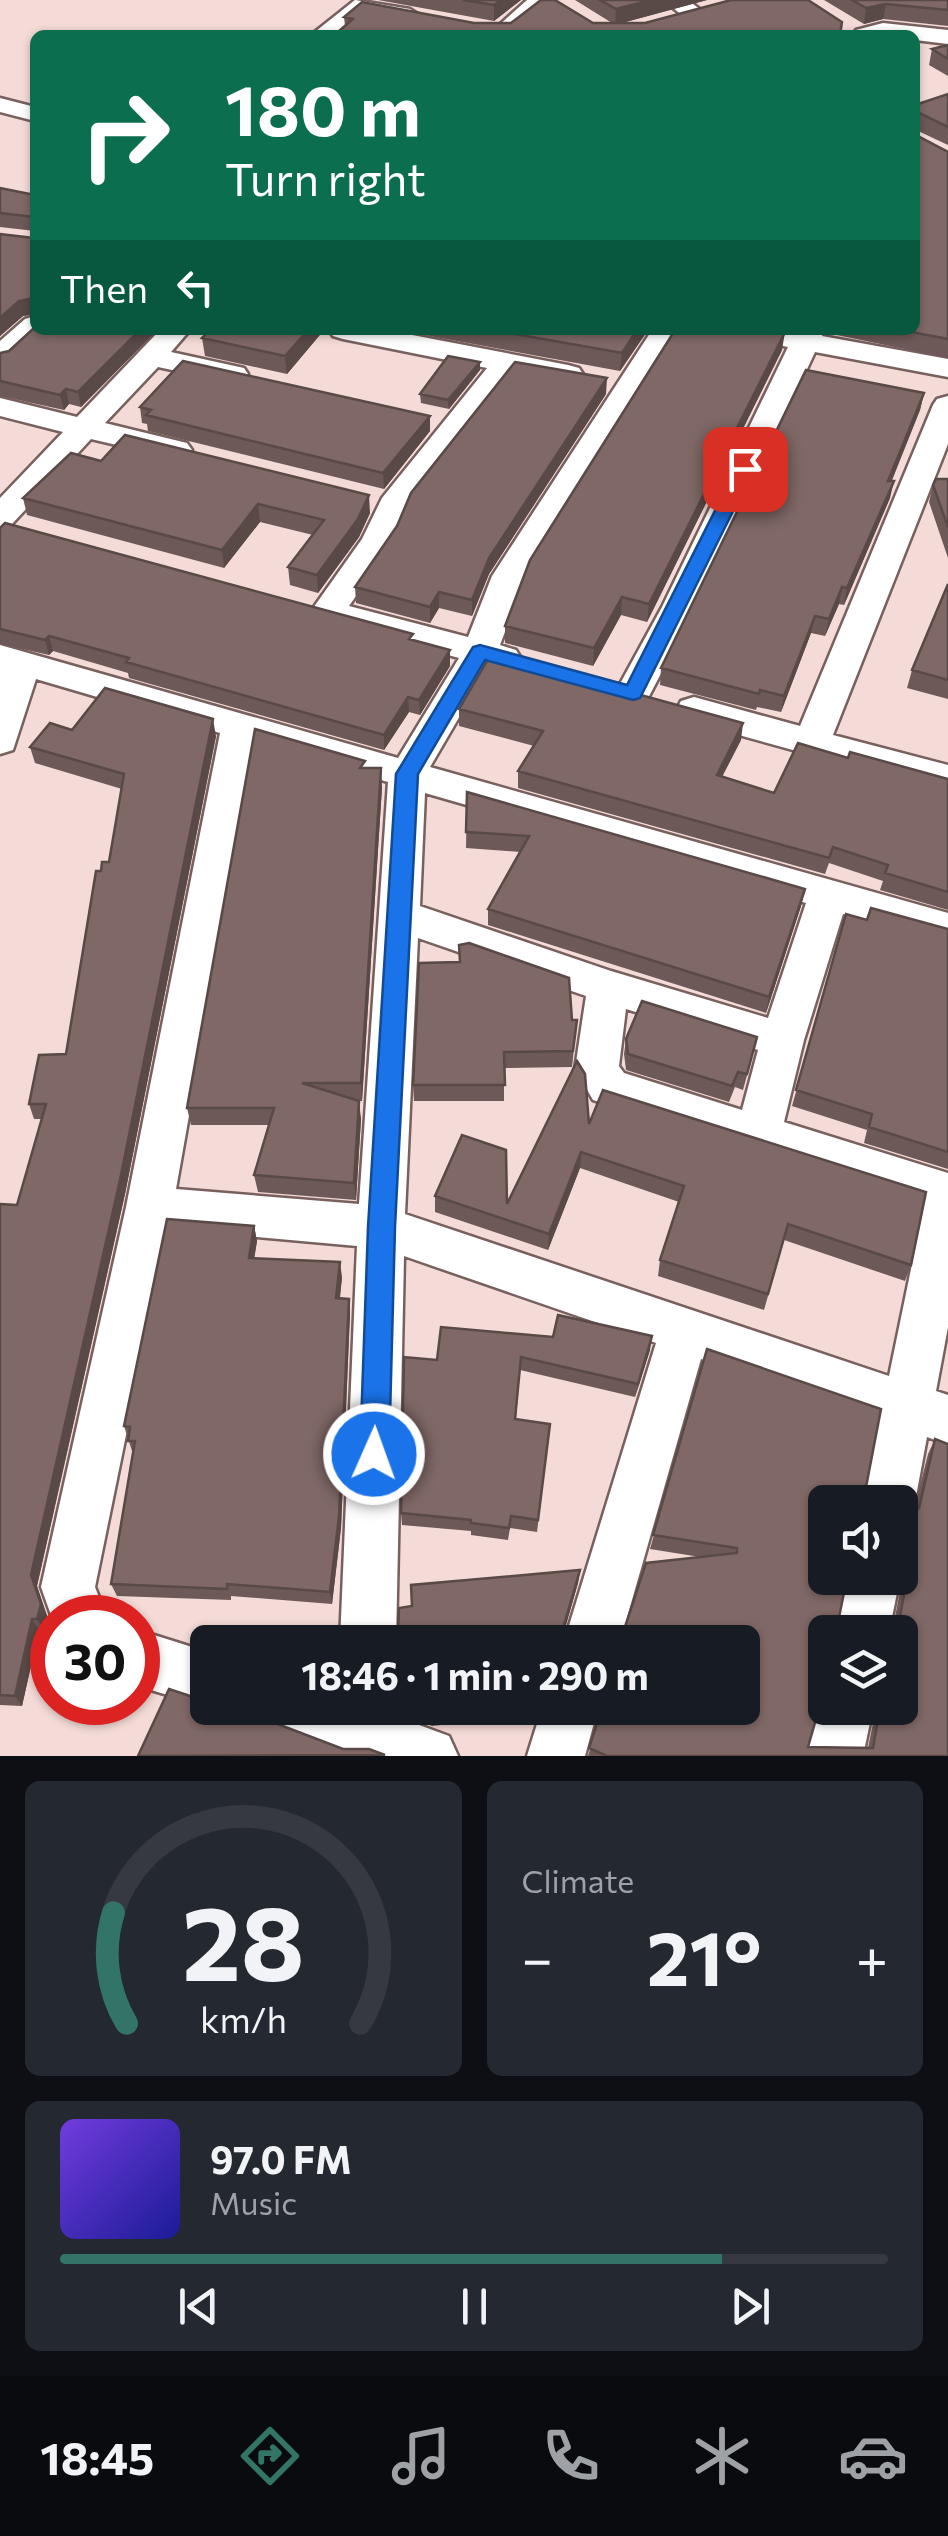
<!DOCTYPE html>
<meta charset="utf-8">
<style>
:root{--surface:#171b24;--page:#242831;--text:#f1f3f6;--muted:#9ea1a6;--line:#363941;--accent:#327566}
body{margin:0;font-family:Commissioner,sans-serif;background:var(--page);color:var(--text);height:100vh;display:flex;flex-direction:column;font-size:38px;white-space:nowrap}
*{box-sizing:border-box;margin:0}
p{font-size:32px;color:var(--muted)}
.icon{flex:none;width:55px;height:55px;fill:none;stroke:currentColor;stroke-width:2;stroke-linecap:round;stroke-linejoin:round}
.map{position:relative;height:1756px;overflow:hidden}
.side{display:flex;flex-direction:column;gap:25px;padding:25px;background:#0d0f14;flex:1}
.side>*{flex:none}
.banner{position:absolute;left:30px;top:30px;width:890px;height:305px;border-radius:15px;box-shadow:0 2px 8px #0004;background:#0b6e4f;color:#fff;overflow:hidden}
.tools{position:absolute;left:808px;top:1485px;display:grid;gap:20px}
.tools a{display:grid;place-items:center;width:110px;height:110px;border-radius:15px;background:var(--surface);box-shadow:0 2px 8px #0004;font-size:50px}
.speed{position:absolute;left:30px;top:1595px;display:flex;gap:20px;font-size:50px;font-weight:700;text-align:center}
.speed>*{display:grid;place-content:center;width:130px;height:130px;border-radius:50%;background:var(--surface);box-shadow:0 2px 8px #0004;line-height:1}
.speed .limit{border:15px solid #d22;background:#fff;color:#111}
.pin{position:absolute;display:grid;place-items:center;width:85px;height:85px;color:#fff;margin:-42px;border-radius:20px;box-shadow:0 5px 15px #0006}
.me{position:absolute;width:110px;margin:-55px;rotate:2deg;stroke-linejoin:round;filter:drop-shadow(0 0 8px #0008)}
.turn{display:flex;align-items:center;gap:35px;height:210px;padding:0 30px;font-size:45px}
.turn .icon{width:130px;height:130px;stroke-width:2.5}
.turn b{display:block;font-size:70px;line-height:85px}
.then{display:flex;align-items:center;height:95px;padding:0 30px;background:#0003;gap:20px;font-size:38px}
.big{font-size:75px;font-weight:700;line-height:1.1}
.side .widget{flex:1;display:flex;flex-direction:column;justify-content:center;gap:15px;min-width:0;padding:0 35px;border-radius:15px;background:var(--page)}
.side .dial{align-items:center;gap:0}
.dial svg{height:260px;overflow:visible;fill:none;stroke:var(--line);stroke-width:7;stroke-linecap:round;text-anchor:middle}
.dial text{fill:var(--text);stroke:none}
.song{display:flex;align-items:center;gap:30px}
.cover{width:120px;height:120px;border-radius:15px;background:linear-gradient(135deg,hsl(260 70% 55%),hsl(240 70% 35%))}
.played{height:10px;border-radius:5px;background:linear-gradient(90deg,var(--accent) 80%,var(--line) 80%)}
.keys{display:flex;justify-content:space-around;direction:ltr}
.heat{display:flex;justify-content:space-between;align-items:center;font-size:55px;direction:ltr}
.side .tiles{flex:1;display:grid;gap:25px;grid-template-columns:1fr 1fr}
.widget:last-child{grid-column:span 2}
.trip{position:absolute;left:190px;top:1625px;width:570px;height:100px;border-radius:15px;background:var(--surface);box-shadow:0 2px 8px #0004;font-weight:700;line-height:100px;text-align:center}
.tab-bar{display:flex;height:160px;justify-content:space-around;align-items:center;background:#090b0e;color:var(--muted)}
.tab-bar .icon{width:70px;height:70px}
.tab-bar .current{color:var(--accent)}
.tab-bar b{font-size:45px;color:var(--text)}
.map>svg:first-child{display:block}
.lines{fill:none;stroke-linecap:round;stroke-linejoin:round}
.minor-casing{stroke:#77605d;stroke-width:5}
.minor{fill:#fff;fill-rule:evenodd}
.wall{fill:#6d5957;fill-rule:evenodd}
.shaded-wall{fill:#594947}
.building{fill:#7f6865;stroke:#594947;stroke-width:2.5;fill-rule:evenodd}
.route{fill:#1a73e8;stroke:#114b97;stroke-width:2.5}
</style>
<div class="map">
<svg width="948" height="1756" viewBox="0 0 948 1756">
<rect width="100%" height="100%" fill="#f5dbd7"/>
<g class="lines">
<!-- minor casing -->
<g class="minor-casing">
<path id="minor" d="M 355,0 L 410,9 L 421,16 L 410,23 L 362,14 L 336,35 L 311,35 Z
M 527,0 L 551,0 L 515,35 L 475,33 L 478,28 L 499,25 Z
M 663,0 L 688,0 L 733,35 L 707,35 Z
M 883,23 L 948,30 L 948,44 L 915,40 L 915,35 L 853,35 L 856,30 Z
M 0,98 L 35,107 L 35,121 L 0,112 Z
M 35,316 L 35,330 L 45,331 L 10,363 L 0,366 L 0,341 L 25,319 Z
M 160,330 L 190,330 L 171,352 L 244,368 L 248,374 L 244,380 L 233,383 L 158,367 L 105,423 L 187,443 L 192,450 L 187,457 L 176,459 L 91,439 L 12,524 L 0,527 L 0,498 L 63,432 L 0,416 L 0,398 L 77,417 Z
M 329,330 L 386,330 L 568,365 L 579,368 L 583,374 L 579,380 L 568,383 L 513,373 L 408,507 L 395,540 L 349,606 L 468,637 L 492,576 L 652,330 L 680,330 L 526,576 L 500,645 L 516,650 L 521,658 L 516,666 L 503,670 L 489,666 L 430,767 L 948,913 L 948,945 L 843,914 L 804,1040 L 784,1122 L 948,1173 L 948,1327 L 936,1391 L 948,1395 L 948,1445 L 927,1437 L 915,1502 L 908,1521 L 900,1524 L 900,1502 L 863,1502 L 879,1421 L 701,1359 L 620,1642 L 564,1642 L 656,1343 L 404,1256 L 396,1642 L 340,1642 L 357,1246 L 168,1229 L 95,1587 L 107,1618 L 52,1618 L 41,1587 L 126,1207 L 220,733 L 36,679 L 13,750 L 0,754 L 0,645 L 398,758 L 459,658 L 339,625 L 336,620 L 316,619 L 311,611 L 362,539 L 382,498 L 487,368 L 343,339 L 333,336 ZM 255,743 L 388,782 L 359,1204 L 176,1189 ZM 425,793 L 806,903 L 768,1018 L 611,971 L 420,906 ZM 418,938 L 586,996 L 575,1069 L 593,1100 L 924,1206 L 889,1376 L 405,1214 ZM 626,1009 L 758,1050 L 742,1110 L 624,1073 L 619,1066 Z
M 731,330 L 824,330 L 822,336 L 948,359 L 948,377 L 815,352 L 696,607 L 646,702 L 633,705 L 620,702 L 615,693 L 662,607 L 788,347 L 735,336 Z
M 948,396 L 948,444 L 833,735 L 948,765 L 948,793 L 681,719 L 676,710 L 681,701 L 694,697 L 800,726 L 933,405 L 937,399 Z
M 846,1578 L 900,1578 L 889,1632 L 835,1632 Z
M 138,1630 L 208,1652 L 210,1708 L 138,1686 Z
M 825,1688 L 825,1708 L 873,1708 L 863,1756 L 805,1756 Z
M 264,1708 L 373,1708 L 449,1736 L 458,1756 L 347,1756 L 272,1728 Z
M 542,1708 L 598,1708 L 585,1756 L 527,1756 Z"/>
</g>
<!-- minor -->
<use href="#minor" class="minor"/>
</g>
<!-- wall -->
<path class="wall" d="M 378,0 L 521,0 L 494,21 Z
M 575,0 L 707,0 L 621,23 L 842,22 L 840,35 L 339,35 L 339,31 L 345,26 L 344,17 L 474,23 L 612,23 Z
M 824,0 L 948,0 L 948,26 L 883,19 L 864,24 Z
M 948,45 L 948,76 L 929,65 L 932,49 Z
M 948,94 L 948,145 L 916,130 L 916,135 L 948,152 L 948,358 L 827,333 L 826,330 L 915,330 L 915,105 Z
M 0,188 L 35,195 L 35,314 L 23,316 L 0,336 L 0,234 L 34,238 L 35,231 L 0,227 Z
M 157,330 L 81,407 L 69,404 L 64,410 L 0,396 L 0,353 Z
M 324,330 L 287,374 L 205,356 L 202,338 Z
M 397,330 L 648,330 L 620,371 Z
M 782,350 L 647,622 L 621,615 L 593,666 L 505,643 L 505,626 Z
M 480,362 L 480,370 L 449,409 L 421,403 L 420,394 Z
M 924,393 L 920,410 L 891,481 L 890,498 L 844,605 L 839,604 L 825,636 L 811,633 L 781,712 L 757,707 L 756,710 L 660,685 L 661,668 Z
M 606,394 L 489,574 L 472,616 L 439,608 L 430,623 L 356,603 L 355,587 Z
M 140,407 L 430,416 L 430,431 L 384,489 L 148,431 L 147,424 L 142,423 Z
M 101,461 L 370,513 L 359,537 L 318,593 L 290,585 L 288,567 L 313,535 L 260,522 L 224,568 L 27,515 L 23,498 Z
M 948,479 L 948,558 L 929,502 L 933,485 Z
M 0,528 L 450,650 L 450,666 L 420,715 L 409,712 L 384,750 L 129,678 L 128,673 L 53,651 L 49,655 L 0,644 Z
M 948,584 L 948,699 L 907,688 L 912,670 Z
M 459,709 L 741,740 L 722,777 L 774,793 L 848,758 L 948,779 L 948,910 L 880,890 L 883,881 L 829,863 L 825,874 L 518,788 L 518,771 L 534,746 L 459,726 Z
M 72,730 L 216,736 L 125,1194 L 37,1586 L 47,1616 L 44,1631 L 39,1630 L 22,1706 L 0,1705 L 0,1204 L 17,1205 L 42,1119 L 34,1119 L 29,1104 L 66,1054 L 101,871 L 109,862 L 122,789 L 35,763 L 30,747 Z
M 382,787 L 362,1101 L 357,1101 L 361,1119 L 356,1200 L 258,1192 L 254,1175 L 269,1125 L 191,1125 L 187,1108 Z
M 467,792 L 805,889 L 801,906 L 766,1013 L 488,925 L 488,909 L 520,852 L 466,848 Z
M 846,914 L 867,920 L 948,929 L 948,1169 L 864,1143 L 867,1130 L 792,1106 Z
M 572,1020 L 577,1020 L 572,1067 L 504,1068 L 504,1101 L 414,1101 L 413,1085 Z
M 626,1039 L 753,1053 L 743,1090 L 735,1087 L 729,1102 L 626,1070 L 624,1054 Z
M 589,1124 L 911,1265 L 905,1281 L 784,1240 L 764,1310 L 658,1276 L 660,1260 L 679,1202 L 580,1168 L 548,1250 L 435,1212 L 435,1196 L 507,1204 Z
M 254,1226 L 257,1241 L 254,1258 L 342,1277 L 340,1298 L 349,1299 L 350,1313 L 341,1528 L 332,1604 L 231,1596 L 231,1600 L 117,1596 L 111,1584 L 133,1454 L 124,1426 Z
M 707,1349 L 881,1409 L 866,1487 L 869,1492 L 903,1492 L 905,1513 L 914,1510 L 928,1454 L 935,1439 L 948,1444 L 948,1756 L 588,1756 L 602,1708 L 742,1708 L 742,1642 L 390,1642 L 390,1633 L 398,1630 L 399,1608 L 412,1606 L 411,1585 L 580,1570 L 578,1583 L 564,1632 L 623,1633 L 646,1563 L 700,1557 L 650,1549 ZM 825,1502 L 900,1502 L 900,1576 L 903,1576 L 894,1622 L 838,1622 L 847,1578 L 825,1578 ZM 825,1632 L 900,1632 L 900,1708 L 876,1708 L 868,1748 L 808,1747 L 825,1688 Z
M 650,1350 L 635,1397 L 520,1370 L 516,1419 L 550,1424 L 537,1532 L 510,1528 L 508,1540 L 471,1535 L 471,1531 L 402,1525 L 401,1513 L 437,1360 Z
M 395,1708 L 523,1708 L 523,1716 L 432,1726 L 395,1712 Z"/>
<!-- shaded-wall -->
<path class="shaded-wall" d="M 501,0 L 521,0 L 494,21 L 494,5 Z
M 651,0 L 707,0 L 615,25 L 616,9 Z
M 886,4 L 883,19 L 864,24 L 866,8 Z
M 34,298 L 35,314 L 23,316 L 0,336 L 0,318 L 19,301 Z
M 140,330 L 157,330 L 81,407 L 78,392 Z
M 308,330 L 324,330 L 287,374 L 285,356 Z
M 637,330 L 648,330 L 620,371 L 622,353 Z
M 785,332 L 782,350 L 647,622 L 649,604 Z
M 480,362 L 480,370 L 449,409 L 448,400 Z
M 607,378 L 606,394 L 489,574 L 472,616 L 472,600 L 489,558 Z
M 66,389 L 69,404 L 64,410 L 60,395 Z
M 924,393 L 920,410 L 885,498 L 888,481 Z
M 430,416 L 430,431 L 384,489 L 383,473 Z
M 894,481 L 890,498 L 844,605 L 847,588 Z
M 369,495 L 370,513 L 359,537 L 318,593 L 317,575 Z
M 258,504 L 260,522 L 224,568 L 222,550 Z
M 842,587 L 839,604 L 825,636 L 829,619 Z
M 439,592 L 439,608 L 430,623 L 430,607 Z
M 622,597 L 621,615 L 593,666 L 594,648 Z
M 815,616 L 811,633 L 781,712 L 784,696 Z
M 49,636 L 53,651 L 49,655 L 45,640 Z
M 450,650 L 450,666 L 420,715 L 419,700 Z
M 408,697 L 409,712 L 384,750 L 384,735 Z
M 213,719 L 216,736 L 125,1194 L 37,1586 L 47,1616 L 44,1631 L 37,1619 L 31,1575 Z
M 743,723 L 741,740 L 714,792 L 717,775 Z
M 381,768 L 382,787 L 362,1101 L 361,1083 Z
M 805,889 L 801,906 L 766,1013 L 769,997 Z
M 359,1101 L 361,1119 L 356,1200 L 354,1183 Z
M 581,1152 L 580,1168 L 548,1250 L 549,1234 Z
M 254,1226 L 257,1241 L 252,1273 L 249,1258 Z
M 340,1262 L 342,1277 L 338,1313 L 336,1298 Z
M 349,1299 L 350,1313 L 341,1528 L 332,1604 L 330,1592 Z
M 652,1336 L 650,1350 L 635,1397 L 638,1384 Z
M 580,1570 L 578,1583 L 561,1642 L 562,1632 Z
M 32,1619 L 39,1630 L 22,1706 L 15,1696 Z"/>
<!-- building -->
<path class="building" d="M 463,0 L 501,0 L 494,5 Z
M 541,0 L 555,0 L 593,23 L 645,23 L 731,0 L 808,0 L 842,22 L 840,35 L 359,35 L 339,31 L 353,19 L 344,17 L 362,2 L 474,23 L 511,23 Z
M 600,0 L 651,0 L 616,9 Z
M 852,0 L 948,0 L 948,10 L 886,4 L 866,8 Z
M 948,45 L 948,59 L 932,49 Z
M 948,94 L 948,127 L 915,111 L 916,135 L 948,152 L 948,339 L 901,330 L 915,330 L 915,105 Z
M 0,188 L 35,195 L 35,307 L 34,298 L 19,301 L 0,318 L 0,234 L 34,238 L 35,217 L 0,213 Z
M 35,327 L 35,330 L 140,330 L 78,392 L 66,389 L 60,395 L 0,381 L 0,353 L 9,351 Z
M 210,330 L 308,330 L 285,356 L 202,338 Z
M 492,330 L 637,330 L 622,353 Z
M 675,330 L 774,330 L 785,332 L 649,604 L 622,597 L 594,648 L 505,626 L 530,560 Z
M 448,356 L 480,362 L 448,400 L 420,394 Z
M 183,361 L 430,416 L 383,473 L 146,415 L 151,410 L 140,407 Z
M 515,362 L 607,378 L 489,558 L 472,600 L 439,592 L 430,607 L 355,587 L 397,526 L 411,493 Z
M 806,370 L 924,393 L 888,481 L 894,481 L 847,588 L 842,587 L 829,619 L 815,616 L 784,696 L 760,690 L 759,694 L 661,668 Z
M 125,435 L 369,495 L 358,519 L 317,575 L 288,567 L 324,520 L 258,504 L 222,550 L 23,498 L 71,453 L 101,461 Z
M 936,479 L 948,479 L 948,527 L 933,485 Z
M 5,523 L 413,634 L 409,639 L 450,650 L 419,700 L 408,697 L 384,735 L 126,662 L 129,658 L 49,636 L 45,640 L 0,629 L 0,528 Z
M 948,584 L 948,680 L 912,670 Z
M 491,654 L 743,723 L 717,775 L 774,793 L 798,743 L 848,758 L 850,752 L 948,779 L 948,892 L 885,873 L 888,865 L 833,847 L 829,858 L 518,771 L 543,731 L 459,709 Z
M 105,688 L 213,719 L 120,1180 L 31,1575 L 41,1604 L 37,1619 L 32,1619 L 15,1696 L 0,1695 L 0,1204 L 17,1205 L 46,1104 L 29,1104 L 39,1055 L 66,1054 L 96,871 L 101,871 L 102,862 L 109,862 L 124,774 L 30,747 L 50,723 L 72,730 Z
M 255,729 L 365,761 L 360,768 L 381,768 L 361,1083 L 302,1083 L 359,1101 L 354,1183 L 254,1175 L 274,1108 L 187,1108 Z
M 467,792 L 805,889 L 769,997 L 488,909 L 529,836 L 466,832 Z
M 871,908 L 948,929 L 948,1152 L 869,1127 L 872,1114 L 796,1090 L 846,914 L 867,920 Z
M 469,943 L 569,978 L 572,1020 L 577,1020 L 573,1051 L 504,1052 L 505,1085 L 413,1085 L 419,963 L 460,962 L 459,945 Z
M 642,1001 L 757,1037 L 747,1074 L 738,1072 L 732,1086 L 628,1054 L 626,1039 Z
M 577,1061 L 585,1074 L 589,1124 L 603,1090 L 926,1192 L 911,1265 L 788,1224 L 768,1294 L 660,1260 L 684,1186 L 581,1152 L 549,1234 L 435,1196 L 462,1135 L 506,1150 L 507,1204 Z
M 167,1219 L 254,1226 L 249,1258 L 340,1262 L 336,1298 L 349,1299 L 339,1516 L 330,1592 L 227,1584 L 227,1589 L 111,1584 L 135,1441 L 128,1441 L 130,1427 L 124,1426 Z
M 558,1315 L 652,1336 L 638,1384 L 521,1357 L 515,1419 L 550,1424 L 538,1520 L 511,1516 L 509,1528 L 471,1523 L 471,1520 L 401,1513 L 404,1357 L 437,1360 L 441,1327 L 553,1337 Z
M 707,1349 L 881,1409 L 866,1487 L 869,1492 L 903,1492 L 905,1513 L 919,1508 L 935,1439 L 948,1444 L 948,1756 L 607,1756 L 589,1748 L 602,1708 L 742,1708 L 742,1642 L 390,1642 L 390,1633 L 398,1630 L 399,1608 L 412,1606 L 411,1585 L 580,1570 L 562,1632 L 623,1633 L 646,1563 L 737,1553 L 737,1548 L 653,1535 ZM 825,1502 L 900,1502 L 900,1562 L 910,1562 L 899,1622 L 838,1622 L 847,1578 L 825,1578 ZM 825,1632 L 900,1632 L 900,1708 L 880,1708 L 873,1748 L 808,1747 L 825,1688 Z
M 169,1689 L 208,1702 L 208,1708 L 223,1708 L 233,1711 L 235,1708 L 256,1708 L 262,1710 L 267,1720 L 343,1749 L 369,1749 L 385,1755 L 138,1756 Z
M 413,1708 L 497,1708 L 432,1714 Z"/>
<!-- route -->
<path class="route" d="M 745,464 L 754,469 L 640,698 L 633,700 L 485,660 L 418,774 L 395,1227 L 389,1454 L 385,1464 L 374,1468 L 364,1464 L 360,1454 L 368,1227 L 396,774 L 473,647 L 480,645 L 627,685 L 736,469 Z"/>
</svg>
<div class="tools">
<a><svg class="icon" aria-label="sound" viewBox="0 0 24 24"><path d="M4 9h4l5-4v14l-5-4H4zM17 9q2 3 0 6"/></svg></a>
<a><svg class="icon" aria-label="layers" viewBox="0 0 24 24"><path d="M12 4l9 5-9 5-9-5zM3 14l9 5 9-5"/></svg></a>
</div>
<div class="speed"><div class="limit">30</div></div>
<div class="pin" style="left:745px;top:469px;background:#d93025"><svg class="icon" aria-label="arrive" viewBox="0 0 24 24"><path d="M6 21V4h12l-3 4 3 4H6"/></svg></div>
<svg class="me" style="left:374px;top:1454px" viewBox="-20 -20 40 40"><circle r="17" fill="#1a73e8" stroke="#fff" stroke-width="3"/><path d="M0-11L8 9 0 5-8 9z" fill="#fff"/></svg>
<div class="trip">18:46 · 1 min · 290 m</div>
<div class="banner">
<div class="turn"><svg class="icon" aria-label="right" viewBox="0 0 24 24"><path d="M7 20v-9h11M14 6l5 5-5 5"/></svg><div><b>180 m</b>Turn right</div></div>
<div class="then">Then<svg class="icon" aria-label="left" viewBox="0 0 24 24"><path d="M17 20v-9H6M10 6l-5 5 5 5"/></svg></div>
</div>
</div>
<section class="side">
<div class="tiles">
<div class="widget dial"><svg viewBox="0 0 100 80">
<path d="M14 69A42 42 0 1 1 86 69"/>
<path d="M14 69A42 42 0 0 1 10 35" stroke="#327566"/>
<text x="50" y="56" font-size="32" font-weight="700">28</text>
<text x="50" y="72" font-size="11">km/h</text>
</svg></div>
<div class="widget"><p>Climate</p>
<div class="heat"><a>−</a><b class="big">21°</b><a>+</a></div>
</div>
<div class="widget">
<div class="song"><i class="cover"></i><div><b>97.0 FM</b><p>Music</p></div></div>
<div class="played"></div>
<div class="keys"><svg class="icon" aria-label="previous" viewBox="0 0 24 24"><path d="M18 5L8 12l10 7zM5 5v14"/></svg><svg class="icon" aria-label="pause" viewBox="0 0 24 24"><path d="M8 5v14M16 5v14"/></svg><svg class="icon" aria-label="next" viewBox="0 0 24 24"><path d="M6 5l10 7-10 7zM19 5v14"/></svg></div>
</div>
</div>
</section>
<nav class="tab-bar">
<b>18:45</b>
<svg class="icon current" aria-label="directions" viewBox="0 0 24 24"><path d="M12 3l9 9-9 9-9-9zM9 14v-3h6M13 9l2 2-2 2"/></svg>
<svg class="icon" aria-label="music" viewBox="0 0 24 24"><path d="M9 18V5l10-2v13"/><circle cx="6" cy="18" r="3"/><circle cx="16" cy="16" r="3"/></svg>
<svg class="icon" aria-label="phone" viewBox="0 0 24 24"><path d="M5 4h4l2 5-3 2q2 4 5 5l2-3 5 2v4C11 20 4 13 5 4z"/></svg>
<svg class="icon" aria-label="climate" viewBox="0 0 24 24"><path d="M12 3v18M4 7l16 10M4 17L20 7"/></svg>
<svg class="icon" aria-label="car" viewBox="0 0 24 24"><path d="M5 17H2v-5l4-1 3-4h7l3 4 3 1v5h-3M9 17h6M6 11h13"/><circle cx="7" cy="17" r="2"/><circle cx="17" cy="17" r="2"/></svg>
</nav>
